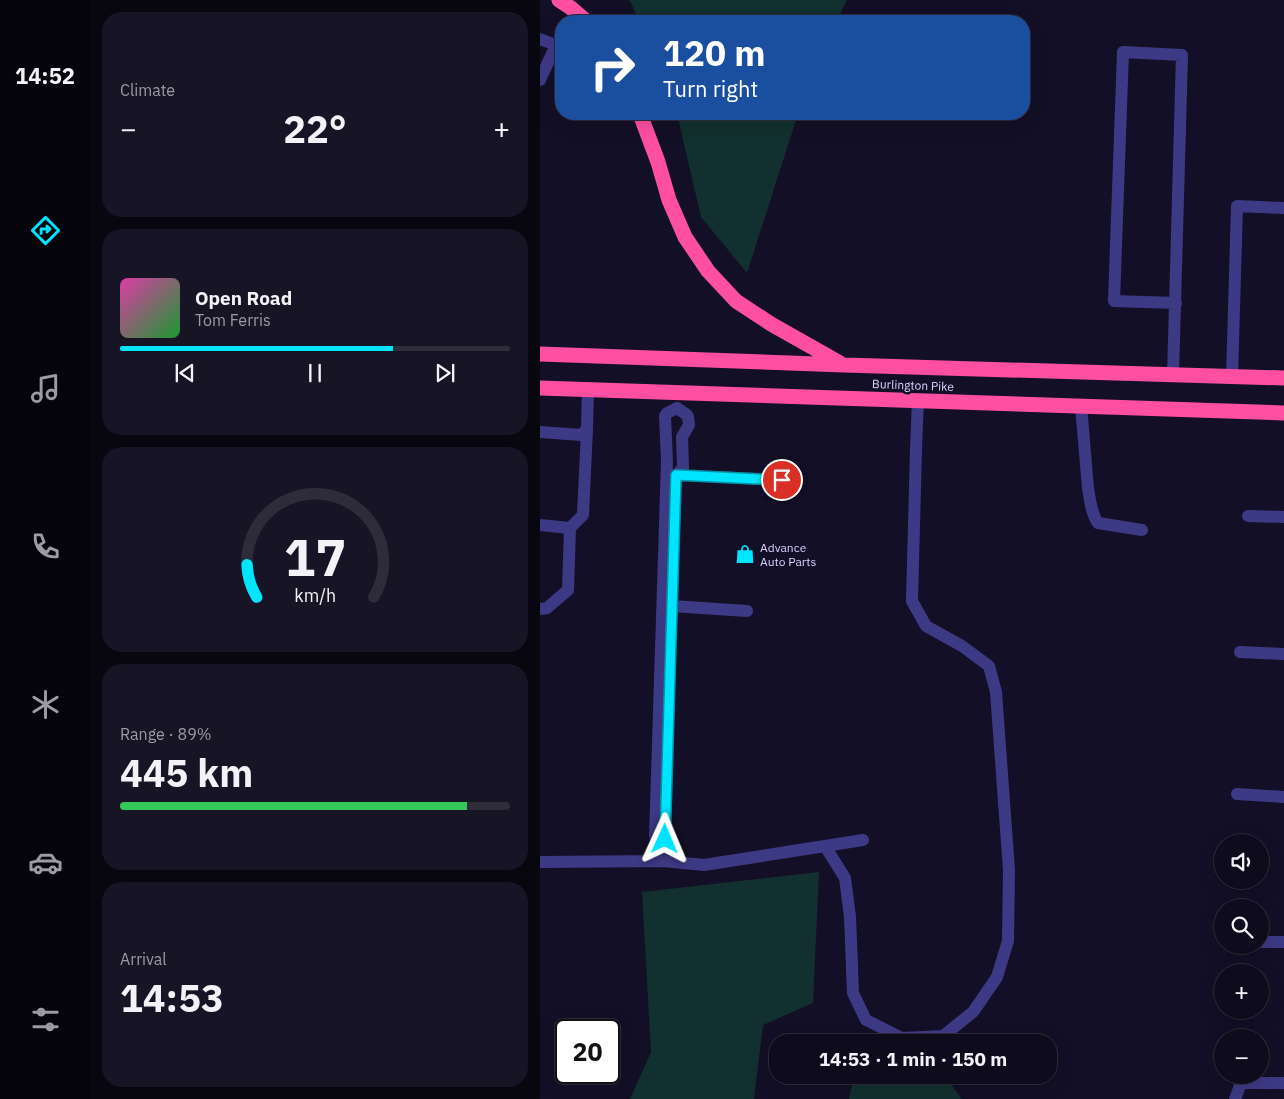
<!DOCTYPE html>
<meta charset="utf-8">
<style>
:root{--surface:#0e0b1c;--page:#171425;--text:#f1f3f6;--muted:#9b9ba3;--line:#2e2b3b;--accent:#00e5ff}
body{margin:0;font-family:"IBM Plex Sans",sans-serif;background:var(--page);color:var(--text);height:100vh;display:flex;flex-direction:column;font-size:19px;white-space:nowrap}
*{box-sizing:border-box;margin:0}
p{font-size:16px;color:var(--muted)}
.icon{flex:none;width:28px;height:28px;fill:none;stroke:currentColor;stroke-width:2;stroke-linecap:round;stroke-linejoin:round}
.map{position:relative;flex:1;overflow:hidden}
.drawer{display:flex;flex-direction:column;gap:12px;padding:12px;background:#08060f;width:450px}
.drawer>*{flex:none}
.top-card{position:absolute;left:15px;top:15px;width:475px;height:105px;border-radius:20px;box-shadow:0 5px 20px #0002,0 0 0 1px var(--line);background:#1a4fa0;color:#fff;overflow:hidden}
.fabs{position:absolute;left:674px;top:834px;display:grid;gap:10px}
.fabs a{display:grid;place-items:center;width:55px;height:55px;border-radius:50%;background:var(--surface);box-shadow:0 5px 20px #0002,0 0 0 1px var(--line);font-size:25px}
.speed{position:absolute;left:15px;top:1019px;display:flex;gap:10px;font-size:25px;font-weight:700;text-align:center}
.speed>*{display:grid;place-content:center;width:65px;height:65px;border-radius:50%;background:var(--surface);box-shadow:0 5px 20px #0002,0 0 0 1px var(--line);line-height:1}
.speed .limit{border:2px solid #111;border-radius:8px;background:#fff;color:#111}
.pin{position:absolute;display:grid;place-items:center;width:42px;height:42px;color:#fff;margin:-21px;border:2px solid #fff;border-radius:50%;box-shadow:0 1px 5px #0007}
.me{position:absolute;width:55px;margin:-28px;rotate:1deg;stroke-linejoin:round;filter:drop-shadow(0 0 4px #0008)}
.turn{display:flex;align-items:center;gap:18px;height:105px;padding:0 25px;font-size:22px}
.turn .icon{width:65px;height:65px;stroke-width:2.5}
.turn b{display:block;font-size:35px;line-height:42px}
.big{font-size:38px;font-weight:800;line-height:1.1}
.drawer .tile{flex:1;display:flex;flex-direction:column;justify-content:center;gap:8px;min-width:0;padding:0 18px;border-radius:20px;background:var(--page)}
.drawer .dial{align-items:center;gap:0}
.dial svg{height:130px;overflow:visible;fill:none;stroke:var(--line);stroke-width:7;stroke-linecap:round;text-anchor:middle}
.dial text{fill:var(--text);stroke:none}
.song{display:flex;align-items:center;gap:15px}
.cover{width:60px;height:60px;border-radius:8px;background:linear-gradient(135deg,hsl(320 70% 55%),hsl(130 70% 35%))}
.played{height:5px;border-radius:2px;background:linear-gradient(90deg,var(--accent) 70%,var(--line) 70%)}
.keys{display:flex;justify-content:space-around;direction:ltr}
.heat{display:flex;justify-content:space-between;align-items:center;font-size:28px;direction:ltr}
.charge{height:8px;border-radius:4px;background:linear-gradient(90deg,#34c759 89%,var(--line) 0)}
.trip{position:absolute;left:229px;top:1034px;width:288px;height:50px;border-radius:20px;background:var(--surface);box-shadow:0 5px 20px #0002,0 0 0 1px var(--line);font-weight:800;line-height:50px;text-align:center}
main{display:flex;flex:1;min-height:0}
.dock{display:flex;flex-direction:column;width:90px;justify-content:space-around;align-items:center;background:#06040b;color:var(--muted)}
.dock .icon{width:35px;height:35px}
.dock .selected{color:var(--accent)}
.dock b{font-size:22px;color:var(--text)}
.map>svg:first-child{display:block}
.green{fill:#12302f}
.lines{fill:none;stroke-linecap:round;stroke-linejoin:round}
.minor{stroke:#3d3a85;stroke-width:12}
.highway{stroke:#ff4fa3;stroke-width:15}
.route-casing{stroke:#0095a6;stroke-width:12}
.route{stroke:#00e5ff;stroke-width:9}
.labels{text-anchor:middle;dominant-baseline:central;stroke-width:5;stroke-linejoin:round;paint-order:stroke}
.street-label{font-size:12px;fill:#d9d4ff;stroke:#130f26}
.poi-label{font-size:12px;fill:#d9d4ff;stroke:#130f26;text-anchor:start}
</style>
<main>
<nav class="dock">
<b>14:52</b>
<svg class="icon selected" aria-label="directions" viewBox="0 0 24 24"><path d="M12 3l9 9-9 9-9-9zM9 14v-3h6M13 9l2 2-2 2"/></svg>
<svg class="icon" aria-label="music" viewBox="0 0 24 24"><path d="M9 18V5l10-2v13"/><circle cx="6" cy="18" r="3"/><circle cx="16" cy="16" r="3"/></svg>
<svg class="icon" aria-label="phone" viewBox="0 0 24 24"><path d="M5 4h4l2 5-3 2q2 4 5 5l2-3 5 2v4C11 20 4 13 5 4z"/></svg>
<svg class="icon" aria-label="climate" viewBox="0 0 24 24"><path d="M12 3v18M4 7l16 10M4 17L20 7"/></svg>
<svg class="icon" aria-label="car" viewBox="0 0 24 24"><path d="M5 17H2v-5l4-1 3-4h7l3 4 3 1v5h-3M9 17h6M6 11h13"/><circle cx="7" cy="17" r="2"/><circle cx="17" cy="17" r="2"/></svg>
<svg class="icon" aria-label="filters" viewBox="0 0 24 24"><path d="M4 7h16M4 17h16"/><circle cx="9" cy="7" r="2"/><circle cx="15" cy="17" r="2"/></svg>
</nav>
<section class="drawer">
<div class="tile"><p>Climate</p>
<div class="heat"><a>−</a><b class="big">22°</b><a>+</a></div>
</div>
<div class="tile">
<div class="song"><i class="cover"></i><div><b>Open Road</b><p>Tom Ferris</p></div></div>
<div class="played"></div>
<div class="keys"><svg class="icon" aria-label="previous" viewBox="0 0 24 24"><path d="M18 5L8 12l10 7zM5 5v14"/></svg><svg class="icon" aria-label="pause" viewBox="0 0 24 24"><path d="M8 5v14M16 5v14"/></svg><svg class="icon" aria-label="next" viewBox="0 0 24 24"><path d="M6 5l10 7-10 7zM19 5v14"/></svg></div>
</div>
<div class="tile dial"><svg viewBox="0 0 100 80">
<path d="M14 69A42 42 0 1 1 86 69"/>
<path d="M14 69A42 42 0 0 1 8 49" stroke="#00e5ff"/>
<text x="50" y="56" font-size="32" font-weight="700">17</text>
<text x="50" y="72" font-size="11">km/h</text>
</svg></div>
<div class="tile"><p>Range · 89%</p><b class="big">445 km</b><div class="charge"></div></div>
<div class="tile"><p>Arrival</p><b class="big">14:53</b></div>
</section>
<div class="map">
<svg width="744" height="1099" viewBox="0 0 744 1099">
<rect width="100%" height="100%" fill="#130f26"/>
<!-- green -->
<path class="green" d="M 87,0 L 307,0 L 297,21 L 99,21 L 90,1 Z
M 137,114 L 258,114 L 207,273 L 161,217 Z
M 279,872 L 273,1003 L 223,1025 L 214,1099 L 90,1099 L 111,1052 L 102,892 Z
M 314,1075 L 404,1075 L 422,1099 L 309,1099 Z"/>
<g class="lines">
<!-- minor -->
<path class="minor" d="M 0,39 L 16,45 L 0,80
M 633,376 L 642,55 L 583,52 L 574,301 L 636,303
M 692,377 L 697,206 L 744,208
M 541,406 L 548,488 C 550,500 551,513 558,523 L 602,530
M 0,432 L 41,435 L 47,429 L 48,389
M 136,475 L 242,480
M 708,516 L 744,517
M 0,525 L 30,528 L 43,515 L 47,429
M 132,606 L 207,611
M 0,609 L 7,608 L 28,590 L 30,528
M 131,625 L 136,475 L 143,468 L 142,437 L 149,425 L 148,417 L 147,415 L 137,408
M 700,652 L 744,654
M 697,794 L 744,797
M 119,845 L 125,839 L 130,660
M 285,846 L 305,878 L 310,917 L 313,993 L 326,1020 L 362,1038 L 403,1036 L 433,1012 L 457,977 L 468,941 L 469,870 L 456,692 L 449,666 L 422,646 L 386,626 L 372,601 L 376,449 L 378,400
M 123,861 L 164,865 L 323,840
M 0,862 L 123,861 L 119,845 L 115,837 L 127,461 L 125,416 L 127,413 L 137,408
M 720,942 L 744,942
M 695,1099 L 701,1083 L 744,1083"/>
<!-- highway -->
<path class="highway" d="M 19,0 L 31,8 L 46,21
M 100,114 L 118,162 L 129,200 L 145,237 L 168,271 L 196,301 L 231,324 L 300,363
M 0,354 L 304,365 L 744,378
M 0,388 L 744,413"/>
</g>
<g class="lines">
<!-- route casing -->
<g class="route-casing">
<path id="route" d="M 125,839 L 136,475 L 242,480"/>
</g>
<!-- route -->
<use href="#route" class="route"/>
</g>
<!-- icons -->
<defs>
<g id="shop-bare" transform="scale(1.5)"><path d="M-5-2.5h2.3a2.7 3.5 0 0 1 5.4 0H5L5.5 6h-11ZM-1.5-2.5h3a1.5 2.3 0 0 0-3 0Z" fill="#00e5ff" stroke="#130f26" stroke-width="2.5" paint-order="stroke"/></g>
</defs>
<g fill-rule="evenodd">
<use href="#shop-bare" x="205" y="554"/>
</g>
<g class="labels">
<!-- street labels -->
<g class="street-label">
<text transform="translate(373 385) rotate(2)">Burlington Pike</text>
</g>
<!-- poi labels -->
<g class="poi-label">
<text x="220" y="547">Advance<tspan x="220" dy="14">Auto Parts</tspan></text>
</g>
</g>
</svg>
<div class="fabs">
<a><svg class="icon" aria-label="sound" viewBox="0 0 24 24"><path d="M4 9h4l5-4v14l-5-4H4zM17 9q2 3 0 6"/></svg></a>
<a><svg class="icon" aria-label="search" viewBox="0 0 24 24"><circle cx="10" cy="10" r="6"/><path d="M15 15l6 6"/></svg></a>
<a>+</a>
<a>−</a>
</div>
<div class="speed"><div class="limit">20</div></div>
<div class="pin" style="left:242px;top:480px;background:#d93025"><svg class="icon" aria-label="arrive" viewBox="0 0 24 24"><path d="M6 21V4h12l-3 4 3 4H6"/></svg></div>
<svg class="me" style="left:125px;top:839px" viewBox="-20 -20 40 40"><path d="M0-17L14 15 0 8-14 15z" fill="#00e5ff" stroke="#fff" stroke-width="4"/></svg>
<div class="trip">14:53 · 1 min · 150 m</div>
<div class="top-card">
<div class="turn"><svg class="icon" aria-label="right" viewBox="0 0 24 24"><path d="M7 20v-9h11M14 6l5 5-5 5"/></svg><div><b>120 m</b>Turn right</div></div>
</div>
</div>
</main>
